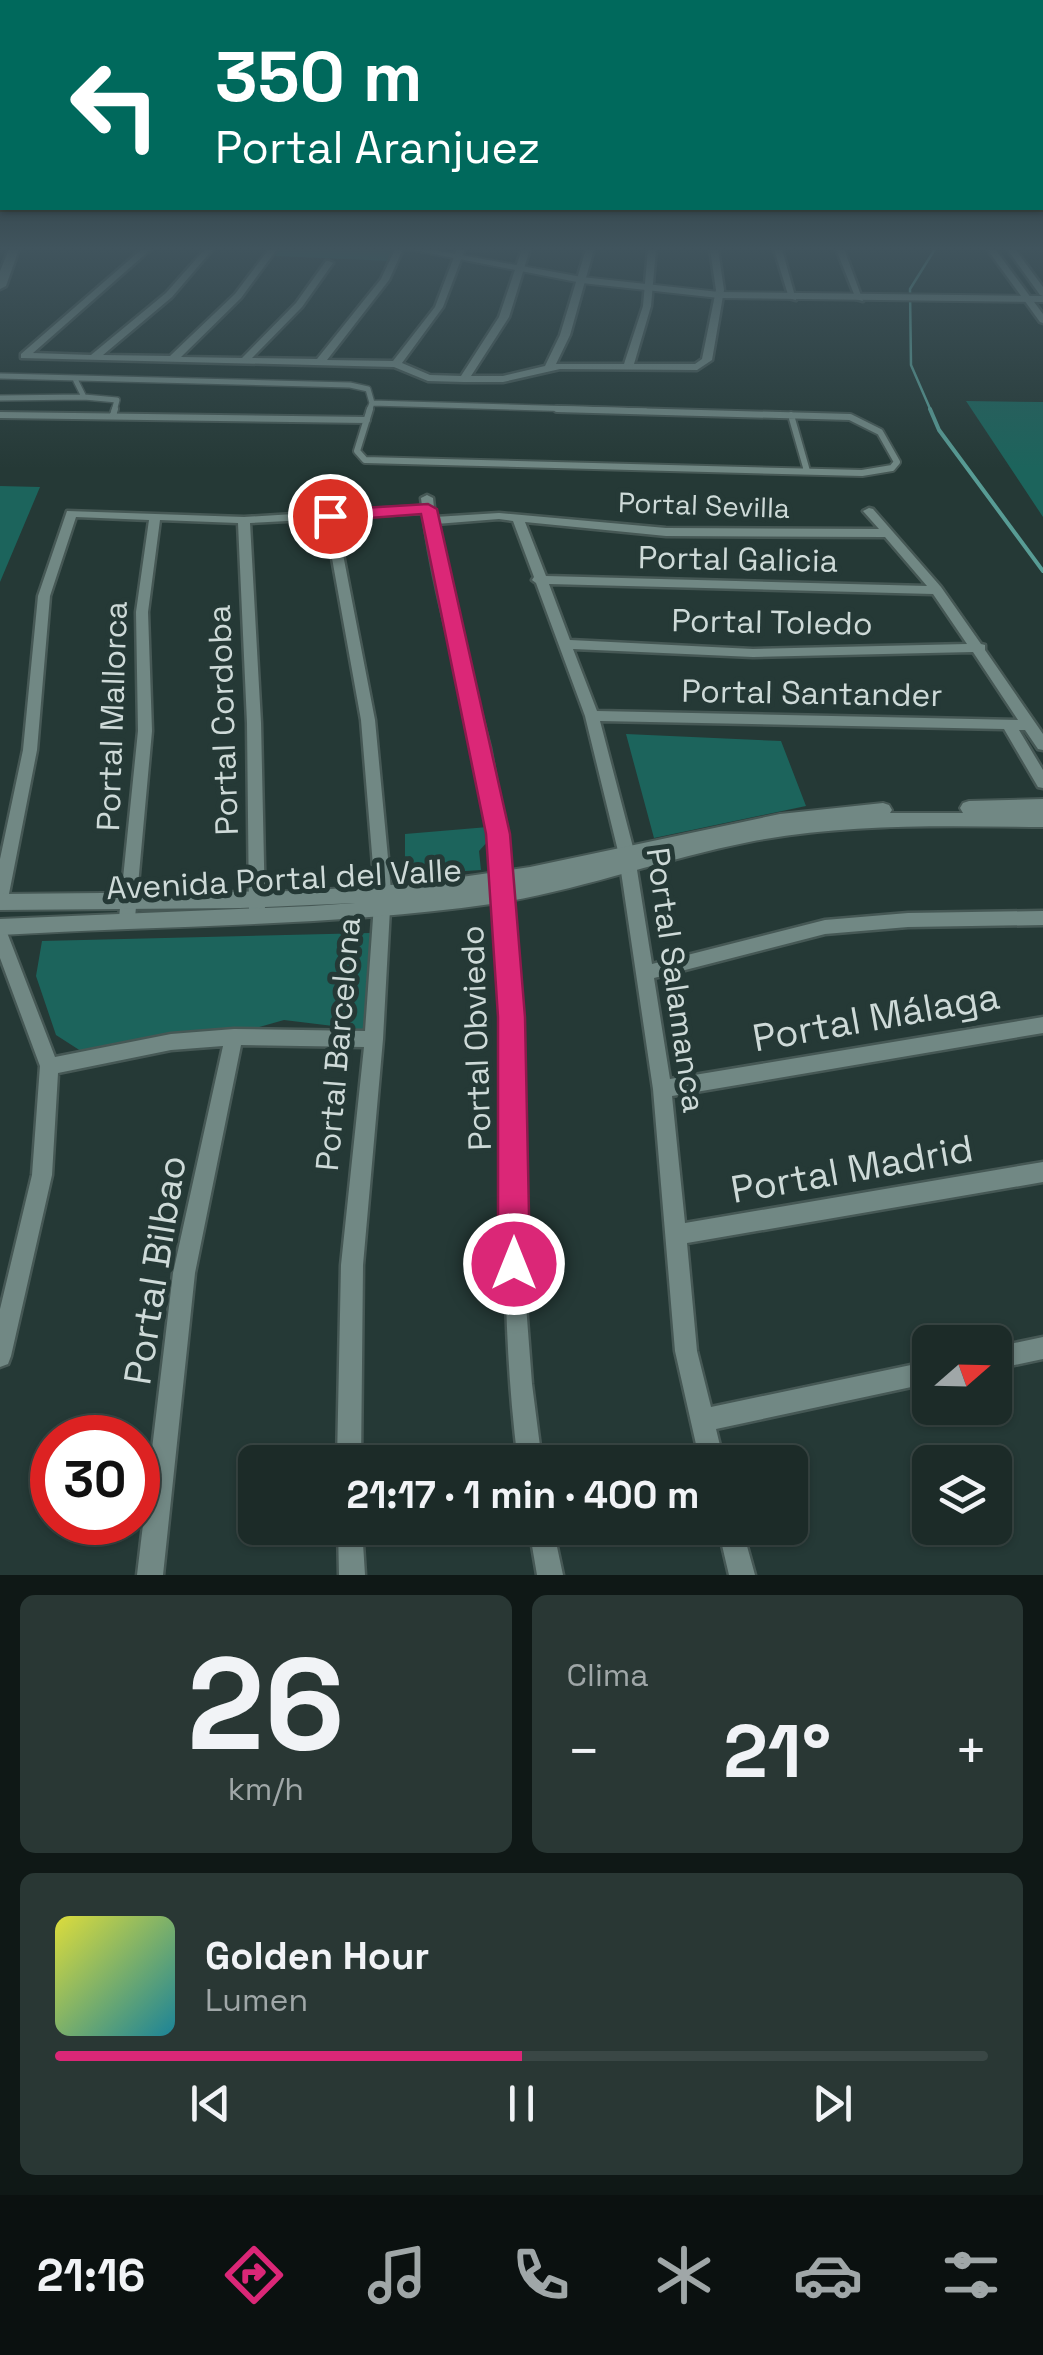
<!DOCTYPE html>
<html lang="es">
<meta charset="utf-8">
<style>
:root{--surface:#1c2b28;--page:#293734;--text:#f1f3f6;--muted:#a0a7a8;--line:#3a4745;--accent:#db2777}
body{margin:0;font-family:"Space Grotesk",sans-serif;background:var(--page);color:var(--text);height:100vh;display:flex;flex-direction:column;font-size:38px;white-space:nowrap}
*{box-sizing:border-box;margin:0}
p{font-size:32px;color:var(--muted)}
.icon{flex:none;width:55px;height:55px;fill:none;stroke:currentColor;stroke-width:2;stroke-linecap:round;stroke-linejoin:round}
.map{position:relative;height:1575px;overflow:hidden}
.side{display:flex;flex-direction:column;gap:20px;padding:20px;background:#0f1816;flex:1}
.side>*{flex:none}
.top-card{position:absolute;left:0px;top:0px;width:1045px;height:210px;box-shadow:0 2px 8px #0004,0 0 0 2px var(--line);background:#00695c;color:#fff;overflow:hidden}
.needle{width:65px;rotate:70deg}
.fabs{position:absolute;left:912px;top:1325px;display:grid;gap:20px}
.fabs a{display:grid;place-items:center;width:100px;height:100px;border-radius:15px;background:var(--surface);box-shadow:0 2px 8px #0004,0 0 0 2px var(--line);font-size:50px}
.speed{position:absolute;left:30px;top:1415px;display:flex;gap:20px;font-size:50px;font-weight:700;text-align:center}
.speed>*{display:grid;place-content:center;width:130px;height:130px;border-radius:50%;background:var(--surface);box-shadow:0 2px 8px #0004,0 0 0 2px var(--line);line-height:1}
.speed .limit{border:15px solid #d22;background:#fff;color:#111}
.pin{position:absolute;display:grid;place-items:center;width:85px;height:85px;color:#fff;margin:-42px;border:5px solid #fff;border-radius:50%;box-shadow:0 2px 10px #0007}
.me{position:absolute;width:110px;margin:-55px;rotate:0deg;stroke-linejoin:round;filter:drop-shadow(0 0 8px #0008)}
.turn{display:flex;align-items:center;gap:35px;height:210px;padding:0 50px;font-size:45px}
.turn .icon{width:130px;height:130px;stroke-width:2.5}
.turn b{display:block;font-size:70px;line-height:85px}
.big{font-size:75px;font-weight:800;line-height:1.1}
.side .card{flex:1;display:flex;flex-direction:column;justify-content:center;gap:15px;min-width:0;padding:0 35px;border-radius:15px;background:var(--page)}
.side .dial{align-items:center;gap:0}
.dial b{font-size:130px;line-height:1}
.song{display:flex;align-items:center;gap:30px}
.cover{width:120px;height:120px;border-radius:15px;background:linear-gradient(135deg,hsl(60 70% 55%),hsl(190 70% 35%))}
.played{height:10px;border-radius:5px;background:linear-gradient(90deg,var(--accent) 50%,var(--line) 50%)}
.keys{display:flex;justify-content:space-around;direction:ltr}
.heat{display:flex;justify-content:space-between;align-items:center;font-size:55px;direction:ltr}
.side .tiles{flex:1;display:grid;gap:20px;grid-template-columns:1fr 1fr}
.card:last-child{grid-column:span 2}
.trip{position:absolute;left:238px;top:1445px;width:570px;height:100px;border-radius:15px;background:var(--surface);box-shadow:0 2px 8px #0004,0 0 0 2px var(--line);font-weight:800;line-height:100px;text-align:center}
.menu{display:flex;height:160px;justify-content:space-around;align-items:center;background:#0b1110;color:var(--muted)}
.menu .icon{width:70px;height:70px}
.menu .selected{color:var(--accent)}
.menu b{font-size:45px;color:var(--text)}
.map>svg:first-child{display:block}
.green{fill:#1c645c}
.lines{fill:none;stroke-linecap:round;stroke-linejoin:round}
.stream-far1{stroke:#589c95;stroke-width:2.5}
.stream{stroke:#589c95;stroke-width:4}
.service-far1-casing{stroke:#465855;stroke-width:8}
.service-casing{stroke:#465855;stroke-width:10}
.minor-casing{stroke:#465855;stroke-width:5}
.tertiary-casing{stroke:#465855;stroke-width:4}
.secondary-casing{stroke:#465855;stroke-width:5}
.service-far1{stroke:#718884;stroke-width:5}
.service{stroke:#718884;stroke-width:6}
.minor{fill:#718884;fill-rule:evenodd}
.tertiary{fill:#718884;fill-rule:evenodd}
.secondary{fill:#718884;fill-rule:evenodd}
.route{fill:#db2777;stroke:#8e194d;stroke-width:2.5}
.labels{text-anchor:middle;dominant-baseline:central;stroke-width:10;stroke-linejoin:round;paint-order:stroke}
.far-street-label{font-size:28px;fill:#cedad8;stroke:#253936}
.street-label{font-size:32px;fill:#cedad8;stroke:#253936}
.near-street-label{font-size:38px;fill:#cedad8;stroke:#253936}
</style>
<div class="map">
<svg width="1043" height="1575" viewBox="0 0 1043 1575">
<rect width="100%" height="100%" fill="#253936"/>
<!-- green -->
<path class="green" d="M 279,249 L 397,249 L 391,261 L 275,256 Z
M 966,401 L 1043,402 L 1043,517 Z
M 0,486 L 40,487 L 0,582 Z
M 626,734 L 781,741 L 806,806 L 654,838 Z
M 488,827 L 489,840 L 479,851 L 481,870 L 405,875 L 405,834 Z
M 370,933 L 366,1030 L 284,1020 L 249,1030 L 84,1053 L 56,1035 L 36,976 L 42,941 Z"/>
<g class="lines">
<!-- stream-far1 -->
<path class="stream-far1" d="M 931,411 L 911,365 L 910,289 L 935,249"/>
<!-- stream -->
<path class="stream" d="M 930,409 L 939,430 L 1043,571"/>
<!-- service-far1 casing -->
<g class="service-far1-casing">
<path id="service-far1" d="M 0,376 L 350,385 L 368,389 L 372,403
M 84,397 L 117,400 L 114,411
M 0,398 L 84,397 L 75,379
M 372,403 L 646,411
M 369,411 L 372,403"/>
</g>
<!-- service casing -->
<g class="service-casing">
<path id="service" d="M 370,409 L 357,451 L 365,460 L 862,473 L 892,468 L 897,462 L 880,432 L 850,417 L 557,409
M 0,415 L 367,420
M 113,415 L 115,409
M 791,415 L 807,471"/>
</g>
<!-- minor casing -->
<g class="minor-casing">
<path id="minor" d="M 142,249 L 151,249 L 33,353 L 91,355 L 166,293 L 205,249 L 213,249 L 172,297 L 103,355 L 170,356 L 235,294 L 269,249 L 277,249 L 241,298 L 181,357 L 242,358 L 296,303 L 326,261 L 329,261 L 333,263 L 302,307 L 252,358 L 317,359 L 381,279 L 395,249 L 403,249 L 389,280 L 327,360 L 393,361 L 435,307 L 457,249 L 465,249 L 443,307 L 402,363 L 430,375 L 461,376 L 499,317 L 522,249 L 530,249 L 509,317 L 471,376 L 503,376 L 545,366 L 560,335 L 586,249 L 594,249 L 570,335 L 556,364 L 624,364 L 643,306 L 648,249 L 656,249 L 651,306 L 634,364 L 695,364 L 702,359 L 716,290 L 710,249 L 718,249 L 724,290 L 712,360 L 697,370 L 560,369 L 503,382 L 464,382 L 428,381 L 394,367 L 21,358 L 21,354 Z
M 774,249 L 782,249 L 796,300 L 789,298 Z
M 836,249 L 844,249 L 863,301 L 856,299 Z
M 987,249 L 995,249 L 1043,314 L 1043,323 L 1040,322 Z
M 1007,249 L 1015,249 L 1043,287 L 1043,296 L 1040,295 Z
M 427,495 L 433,498 L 435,517 L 499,513 L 666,528 L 879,529 L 863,511 L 869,508 L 873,509 L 941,587 L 981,644 L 985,645 L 985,650 L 1043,734 L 1043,750 L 1038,749 L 1025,730 L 1019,730 L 1043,770 L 1043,788 L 1038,787 L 1004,729 L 600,721 L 634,851 L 652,964 L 825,920 L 908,913 L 1043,911 L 1043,925 L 908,927 L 825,934 L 654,978 L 670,1079 L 1043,1017 L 1043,1033 L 672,1096 L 685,1223 L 1043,1162 L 1043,1182 L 687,1243 L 697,1351 L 711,1407 L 930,1361 L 930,1383 L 716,1429 L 724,1462 L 700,1462 L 675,1351 L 653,1089 L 618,851 L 585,716 L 536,583 L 532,580 L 534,577 L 513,521 L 499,519 L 436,524 L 447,582 L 490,748 L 506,833 L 514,912 L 519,990 L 526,1305 L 532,1384 L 542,1462 L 518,1462 C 494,1278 513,1093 497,908 C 493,855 487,802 475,750 C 458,671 434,593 423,513 L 336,518 L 375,720 L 391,890 L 383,1039 L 363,1265 L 361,1462 L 337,1462 L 341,1265 L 364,1047 L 241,1045 L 195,1273 L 163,1575 L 137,1575 L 173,1273 L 223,1046 L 171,1050 L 58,1073 L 52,1175 L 11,1356 L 8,1364 L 0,1367 L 0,1309 L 32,1175 L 40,1066 L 0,958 L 0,928 L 6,930 L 8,935 L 55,1057 L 171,1034 L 234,1029 L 365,1031 L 375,890 L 361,720 L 325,519 L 250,523 L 261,723 L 265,910 L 263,915 L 257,917 L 251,915 L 249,910 L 247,723 L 238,523 L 160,520 L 148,612 L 152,731 L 135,918 L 133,923 L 127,925 L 121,923 L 119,918 L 138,731 L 136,612 L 149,520 L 76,517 L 50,596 L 37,750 L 8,899 L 6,904 L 0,906 L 0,859 L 23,750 L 38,596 L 67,511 L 244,517 L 422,506 L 421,498 ZM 525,522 L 666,536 L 885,537 L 927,586 L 546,576 ZM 549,584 L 933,594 L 967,644 L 753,649 L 570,640 ZM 573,649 L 753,657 L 973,652 L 1018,720 L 597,711 Z
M 1043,1337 L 1043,1359 L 995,1369 L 995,1347 Z
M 338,1528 L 362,1528 L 365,1575 L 339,1575 Z
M 529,1528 L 553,1528 L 563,1575 L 537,1575 Z
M 718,1528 L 742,1528 L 755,1575 L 729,1575 Z"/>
</g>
<!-- tertiary casing -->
<g class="tertiary-casing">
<path id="tertiary" d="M 408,249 L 428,249 L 582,277 L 719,292 L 1043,296 L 1043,302 L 719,298 L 582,283 Z
M 1043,799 L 1043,813 L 1023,813 L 1043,813 L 1043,827 C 945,826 846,823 749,842 C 662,859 579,891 491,904 C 328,927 164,925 0,935 L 0,919 L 312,906 L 355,903 L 240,908 L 0,910 L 0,894 L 300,891 L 420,883 L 530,867 L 780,814 L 883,803 L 889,805 L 892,810 L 890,813 L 963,813 L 960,808 L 963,803 L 969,801 Z"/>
</g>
<!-- secondary casing -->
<g class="secondary-casing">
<path id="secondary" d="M 9,249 L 19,249 L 6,286 L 0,289 L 0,271 Z"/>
</g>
<!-- service-far1 -->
<use href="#service-far1" class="service-far1"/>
<!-- service -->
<use href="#service" class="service"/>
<!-- minor -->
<use href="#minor" class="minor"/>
<!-- tertiary -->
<use href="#tertiary" class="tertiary"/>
<!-- secondary -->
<use href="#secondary" class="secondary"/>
</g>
<!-- sky -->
<linearGradient id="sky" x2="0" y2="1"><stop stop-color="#141f1e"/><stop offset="0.53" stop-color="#40545d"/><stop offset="1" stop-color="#40545d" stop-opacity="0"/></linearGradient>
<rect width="1043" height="469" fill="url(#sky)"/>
<!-- route -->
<path class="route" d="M 428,504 L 437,509 L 510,834 L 525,1017 L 530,1264 L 525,1276 L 514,1280 L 502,1276 L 498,1264 L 498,1017 L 486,834 L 421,514 L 330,521 L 321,516 L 330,510 Z"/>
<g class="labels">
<!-- far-street labels -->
<g class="far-street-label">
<text transform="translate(704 505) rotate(2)">Portal Sevilla</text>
</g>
<!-- street labels -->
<g class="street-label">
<text transform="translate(738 559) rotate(1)">Portal Galicia</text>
<text transform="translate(772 622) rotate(1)">Portal Toledo</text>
<text transform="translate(812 693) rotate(1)">Portal Santander</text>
<text transform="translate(112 716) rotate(-88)">Portal Mallorca</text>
<text transform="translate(223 720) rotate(-92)">Portal Cordoba</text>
<text transform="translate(284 879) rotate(-3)">Avenida Portal del Valle</text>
<text transform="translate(676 980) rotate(82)">Portal Salamanca</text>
<text transform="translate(476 1038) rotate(-92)">Portal Obviedo</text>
<text transform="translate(338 1044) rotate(-85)">Portal Barcelona</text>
</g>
<!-- near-street labels -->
<g class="near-street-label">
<text transform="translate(876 1017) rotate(-10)">Portal Málaga</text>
<text transform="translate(852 1169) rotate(-10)">Portal Madrid</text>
<text transform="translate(155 1270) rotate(-81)">Portal Bilbao</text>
</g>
</g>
</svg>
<div class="fabs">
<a><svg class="needle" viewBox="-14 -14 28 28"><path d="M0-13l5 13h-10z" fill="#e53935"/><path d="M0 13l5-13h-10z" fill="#a0a7a8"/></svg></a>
<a><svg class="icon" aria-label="layers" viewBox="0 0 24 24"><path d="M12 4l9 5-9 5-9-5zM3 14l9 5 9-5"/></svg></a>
</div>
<div class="speed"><div class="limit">30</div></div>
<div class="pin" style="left:330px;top:516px;background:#d93025"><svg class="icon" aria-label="arrive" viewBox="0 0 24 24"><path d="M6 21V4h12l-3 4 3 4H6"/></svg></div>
<svg class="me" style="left:514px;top:1264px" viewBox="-20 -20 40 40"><circle r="17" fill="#db2777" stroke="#fff" stroke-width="3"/><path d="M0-11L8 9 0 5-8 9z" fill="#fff"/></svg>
<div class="trip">21:17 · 1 min · 400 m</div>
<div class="top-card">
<div class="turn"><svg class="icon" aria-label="left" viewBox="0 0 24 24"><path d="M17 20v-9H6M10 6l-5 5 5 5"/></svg><div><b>350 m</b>Portal Aranjuez</div></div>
</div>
</div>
<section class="side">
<div class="tiles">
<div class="card dial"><b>26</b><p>km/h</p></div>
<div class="card"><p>Clima</p>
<div class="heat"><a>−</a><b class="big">21°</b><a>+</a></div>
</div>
<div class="card">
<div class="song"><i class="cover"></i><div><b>Golden Hour</b><p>Lumen</p></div></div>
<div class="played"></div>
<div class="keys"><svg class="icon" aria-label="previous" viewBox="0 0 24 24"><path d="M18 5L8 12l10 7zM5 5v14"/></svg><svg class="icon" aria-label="pause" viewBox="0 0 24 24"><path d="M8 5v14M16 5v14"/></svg><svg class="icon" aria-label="next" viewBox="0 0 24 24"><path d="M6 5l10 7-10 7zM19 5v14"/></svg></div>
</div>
</div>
</section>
<nav class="menu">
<b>21:16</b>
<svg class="icon selected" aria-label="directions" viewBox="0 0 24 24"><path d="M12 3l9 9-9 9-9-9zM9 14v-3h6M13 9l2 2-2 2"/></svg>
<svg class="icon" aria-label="music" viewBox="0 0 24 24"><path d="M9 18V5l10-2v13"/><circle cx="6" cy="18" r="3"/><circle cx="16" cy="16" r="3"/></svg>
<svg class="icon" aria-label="phone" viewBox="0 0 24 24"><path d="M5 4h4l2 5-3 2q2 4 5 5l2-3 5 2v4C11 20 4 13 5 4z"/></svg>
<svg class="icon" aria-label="climate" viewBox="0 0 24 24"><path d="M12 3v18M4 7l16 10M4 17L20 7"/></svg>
<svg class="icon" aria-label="car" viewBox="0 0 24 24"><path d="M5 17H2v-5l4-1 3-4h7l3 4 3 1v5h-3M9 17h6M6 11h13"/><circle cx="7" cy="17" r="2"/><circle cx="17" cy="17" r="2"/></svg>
<svg class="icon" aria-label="filters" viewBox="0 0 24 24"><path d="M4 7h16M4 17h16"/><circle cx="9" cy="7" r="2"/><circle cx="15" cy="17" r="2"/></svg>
</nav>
